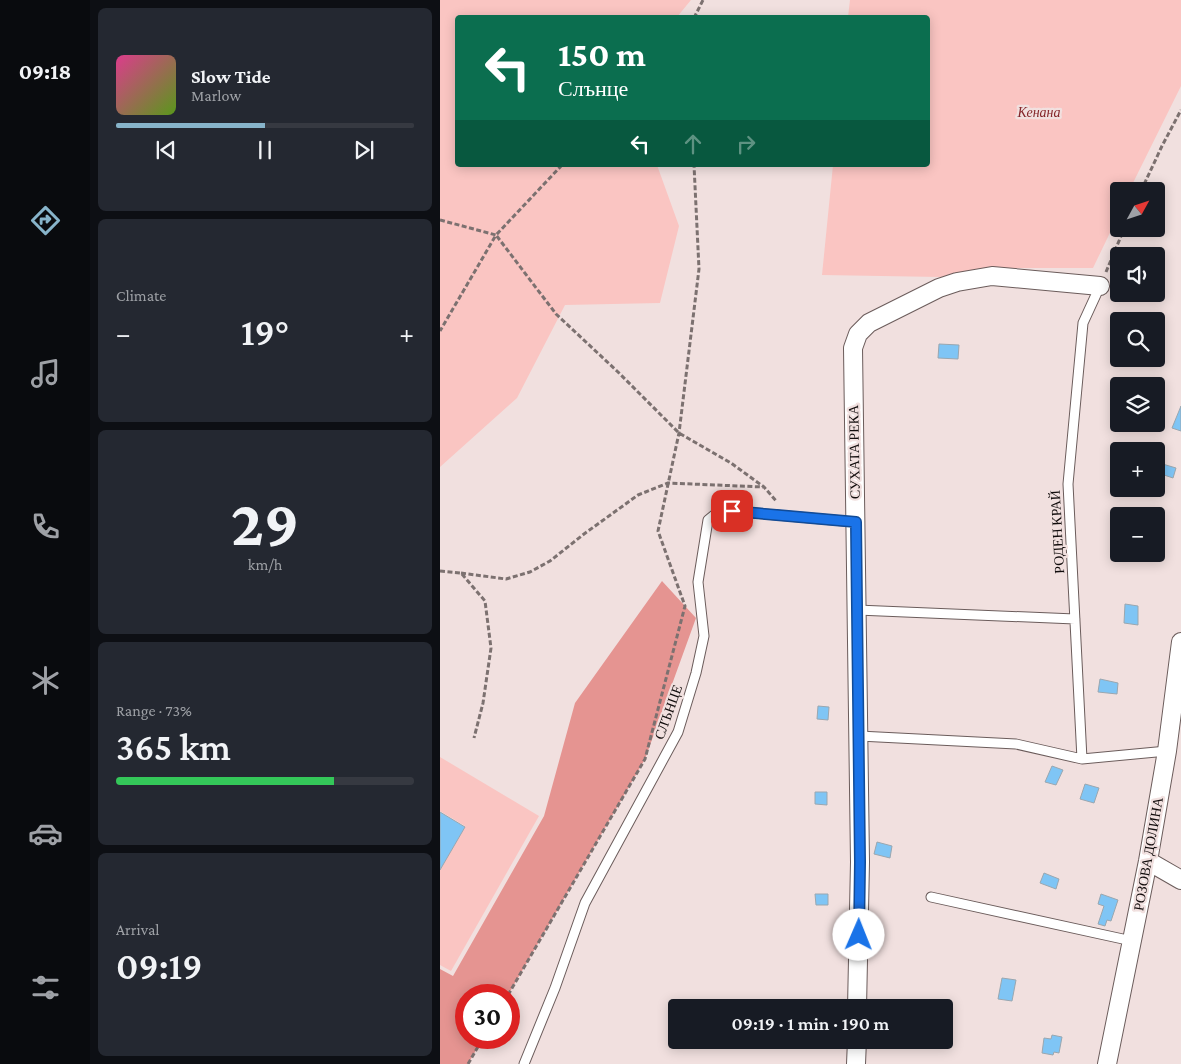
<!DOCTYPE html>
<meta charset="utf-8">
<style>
:root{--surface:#171b24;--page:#242831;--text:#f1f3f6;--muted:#9ea1a6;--line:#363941;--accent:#87b4ca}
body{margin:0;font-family:"Crimson Pro",serif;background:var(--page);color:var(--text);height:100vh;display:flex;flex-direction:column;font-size:19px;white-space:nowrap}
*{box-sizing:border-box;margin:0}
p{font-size:16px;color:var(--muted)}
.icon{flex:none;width:28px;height:28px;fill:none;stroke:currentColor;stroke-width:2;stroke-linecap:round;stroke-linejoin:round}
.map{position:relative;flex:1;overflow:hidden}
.side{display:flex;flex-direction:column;gap:8px;padding:8px;background:#0d0f14;width:350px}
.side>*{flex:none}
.guide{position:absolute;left:15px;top:15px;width:475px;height:152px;border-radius:5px;box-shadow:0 2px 12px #0003;background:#0b6e4f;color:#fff;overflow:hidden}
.needle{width:32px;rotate:50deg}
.buttons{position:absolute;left:670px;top:182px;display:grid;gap:10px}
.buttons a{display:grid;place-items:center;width:55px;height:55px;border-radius:5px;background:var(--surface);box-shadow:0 2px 12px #0003;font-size:25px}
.speed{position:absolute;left:15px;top:984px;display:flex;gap:10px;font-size:25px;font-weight:700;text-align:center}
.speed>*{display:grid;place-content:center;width:65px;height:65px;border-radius:50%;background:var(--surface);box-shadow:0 2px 12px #0003;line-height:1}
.speed .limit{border:8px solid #d22;background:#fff;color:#111}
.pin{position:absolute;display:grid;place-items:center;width:42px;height:42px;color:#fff;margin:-21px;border-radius:10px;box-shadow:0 2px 8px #0006}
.me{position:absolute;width:55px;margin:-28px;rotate:1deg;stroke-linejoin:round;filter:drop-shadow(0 0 4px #0008)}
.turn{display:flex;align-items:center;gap:18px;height:105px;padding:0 20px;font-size:22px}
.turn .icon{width:65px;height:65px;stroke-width:2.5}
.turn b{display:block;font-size:35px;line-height:42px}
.lanes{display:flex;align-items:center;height:48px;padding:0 20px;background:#0003;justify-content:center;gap:25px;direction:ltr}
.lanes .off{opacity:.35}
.big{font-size:38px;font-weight:600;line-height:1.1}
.side .tile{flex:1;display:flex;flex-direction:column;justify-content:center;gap:8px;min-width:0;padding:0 18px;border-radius:8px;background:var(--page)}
.side .dial{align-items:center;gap:0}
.dial b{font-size:65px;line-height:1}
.song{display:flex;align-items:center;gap:15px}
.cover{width:60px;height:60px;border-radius:8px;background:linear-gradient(135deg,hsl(330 70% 55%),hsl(90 70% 35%))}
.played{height:5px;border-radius:2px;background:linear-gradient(90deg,var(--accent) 50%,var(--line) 50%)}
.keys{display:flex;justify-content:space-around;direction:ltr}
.heat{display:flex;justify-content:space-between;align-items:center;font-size:28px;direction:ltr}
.charge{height:8px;border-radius:4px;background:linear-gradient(90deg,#34c759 73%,var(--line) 0)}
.trip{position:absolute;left:228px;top:999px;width:285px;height:50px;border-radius:5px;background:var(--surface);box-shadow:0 2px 12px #0003;font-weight:600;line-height:50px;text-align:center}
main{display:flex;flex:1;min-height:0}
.tab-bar{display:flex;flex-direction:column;width:90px;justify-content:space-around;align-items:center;background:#090b0e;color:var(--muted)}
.tab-bar .icon{width:35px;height:35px}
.tab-bar .selected{color:var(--accent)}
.tab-bar b{font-size:22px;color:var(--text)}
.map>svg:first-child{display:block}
.green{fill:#fac5c2}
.forest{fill:#e59491}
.building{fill:#7fc5f5;stroke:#9aa7b0}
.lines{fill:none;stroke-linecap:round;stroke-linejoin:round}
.service-casing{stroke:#6b5c5b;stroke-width:11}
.minor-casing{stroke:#6b5c5b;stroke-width:20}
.path{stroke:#7c7170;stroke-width:3;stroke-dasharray:5 2.5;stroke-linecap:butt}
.service{stroke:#fff;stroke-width:9}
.minor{stroke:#fff;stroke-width:18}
.route-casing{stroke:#114b97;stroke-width:12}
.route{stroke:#1a73e8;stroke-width:9}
.labels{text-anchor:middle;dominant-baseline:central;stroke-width:4.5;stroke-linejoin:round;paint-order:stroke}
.park-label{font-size:14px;font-style:italic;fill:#85272b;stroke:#f1e0df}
.street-label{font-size:14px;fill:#110c0c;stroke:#f1e0df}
</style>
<main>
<nav class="tab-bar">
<b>09:18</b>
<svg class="icon selected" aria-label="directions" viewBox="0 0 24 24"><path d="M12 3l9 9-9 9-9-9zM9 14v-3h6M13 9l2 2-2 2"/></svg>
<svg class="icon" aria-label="music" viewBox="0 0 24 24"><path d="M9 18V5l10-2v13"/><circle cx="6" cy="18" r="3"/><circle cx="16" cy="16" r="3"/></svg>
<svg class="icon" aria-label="phone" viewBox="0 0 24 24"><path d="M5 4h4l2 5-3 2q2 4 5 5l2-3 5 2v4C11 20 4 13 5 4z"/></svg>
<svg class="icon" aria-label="climate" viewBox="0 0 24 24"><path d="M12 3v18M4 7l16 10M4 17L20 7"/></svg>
<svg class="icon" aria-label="car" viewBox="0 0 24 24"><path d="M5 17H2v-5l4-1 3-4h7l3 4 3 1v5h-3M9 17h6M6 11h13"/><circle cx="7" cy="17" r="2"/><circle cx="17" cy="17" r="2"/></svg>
<svg class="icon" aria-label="filters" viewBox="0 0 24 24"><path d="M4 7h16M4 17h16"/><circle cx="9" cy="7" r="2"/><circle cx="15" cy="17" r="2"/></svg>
</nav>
<section class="side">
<div class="tile">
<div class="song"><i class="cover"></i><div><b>Slow Tide</b><p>Marlow</p></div></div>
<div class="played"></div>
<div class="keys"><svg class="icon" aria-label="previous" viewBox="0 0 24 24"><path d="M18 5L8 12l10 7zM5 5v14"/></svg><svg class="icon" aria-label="pause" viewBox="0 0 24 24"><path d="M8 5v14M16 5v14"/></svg><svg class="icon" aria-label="next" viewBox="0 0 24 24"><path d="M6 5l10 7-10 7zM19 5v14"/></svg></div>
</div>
<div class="tile"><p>Climate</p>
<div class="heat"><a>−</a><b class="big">19°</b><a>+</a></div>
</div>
<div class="tile dial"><b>29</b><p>km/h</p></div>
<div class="tile"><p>Range · 73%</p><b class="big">365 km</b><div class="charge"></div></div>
<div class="tile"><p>Arrival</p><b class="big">09:19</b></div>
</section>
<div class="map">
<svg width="741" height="1064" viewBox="0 0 741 1064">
<rect width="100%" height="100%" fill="#f1e0df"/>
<!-- green -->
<path class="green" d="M 0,0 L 251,0 L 237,17 L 18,18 L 18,165 L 217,165 L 239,226 L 220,303 L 125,305 L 77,398 L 0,467 Z
M 410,0 L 741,0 L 741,86 L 689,191 L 679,191 L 679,214 L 653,268 L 574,268 L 500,277 L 382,275 L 393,165 L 488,165 L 488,18 L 408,17 Z
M 0,757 L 99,816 L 11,971 L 0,965 L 0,870 L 25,826 L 0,811 Z"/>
<!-- forest -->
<path class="forest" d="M 222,581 L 256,618 L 205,759 L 68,995 L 26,995 L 26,1038 L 43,1038 L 28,1064 L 0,1064 L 0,969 L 13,976 L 104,816 L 135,703 Z"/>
<!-- building -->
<path class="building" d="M 499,344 L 519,345 L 518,359 L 498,358 Z
M 741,406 L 741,431 L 732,428 Z
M 716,462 L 736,468 L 733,478 L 721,474 L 716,481 Z
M 685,604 L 698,606 L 698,625 L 684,623 Z
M 660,679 L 678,683 L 677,694 L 658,692 Z
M 378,706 L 389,707 L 388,720 L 377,719 Z
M 612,766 L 623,770 L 616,785 L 605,782 Z
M 645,784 L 659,788 L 654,803 L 640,799 Z
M 375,792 L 387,792 L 387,805 L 375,804 Z
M 0,812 L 25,827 L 0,870 Z
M 437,842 L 452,846 L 450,858 L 434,854 Z
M 604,873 L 619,879 L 616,889 L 600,883 Z
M 375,894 L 388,894 L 388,905 L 376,905 Z
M 661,894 L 678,900 L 671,921 L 667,920 L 665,926 L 658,924 L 664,906 L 658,904 Z
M 562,978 L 576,980 L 572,1001 L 558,999 Z
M 612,1035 L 622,1037 L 619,1053 L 614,1052 L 613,1055 L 602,1053 L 604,1038 L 611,1039 Z"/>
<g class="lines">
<!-- service casing -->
<g class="service-casing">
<path id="service" d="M 660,286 L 643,323 L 628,484 L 642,759 L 727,751
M 417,610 L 635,619
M 419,736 L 576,744 L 642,759
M 491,897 L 692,941
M 84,1064 L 115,988 L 145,903 L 238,732 L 256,673 L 264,636 L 258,582 L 268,520 L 279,511 L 292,511 L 415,522"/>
</g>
<!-- minor casing -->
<g class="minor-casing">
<path id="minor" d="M 708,861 L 741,880
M 417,1008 L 420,862 L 413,348 L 418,334 L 429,323 L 499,288 L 517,282 L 552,276 L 660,286
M 416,1064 L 417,1040
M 667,1064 L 708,861 L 727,751 L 741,642"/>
</g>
<!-- path -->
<path class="path" d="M 254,18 L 263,0
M 122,165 L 56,235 L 116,314 L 178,372 L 239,433 L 291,463 L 324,487 L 337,502
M 701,191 L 722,146 L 741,110
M 0,220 L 56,235 L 0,331
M 666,272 L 684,229
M 0,571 L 21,573 L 45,601 L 51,648 L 43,703 L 34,738
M 21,573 L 66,579 L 90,572 L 110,561 L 144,534 L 198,495 L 228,483 L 323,487
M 68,995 L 205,759 L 245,606 L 218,531 L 239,433 L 259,269 L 254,165
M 28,1064 L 43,1038"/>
<!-- service -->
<use href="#service" class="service"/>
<!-- minor -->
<use href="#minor" class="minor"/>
</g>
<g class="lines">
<!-- route casing -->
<g class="route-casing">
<path id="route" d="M 292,511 L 416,522 L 420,862 L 419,935"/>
</g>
<!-- route -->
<use href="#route" class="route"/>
</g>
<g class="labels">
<!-- park labels -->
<g class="park-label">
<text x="599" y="112">Кенана</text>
</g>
<!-- street labels -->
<g class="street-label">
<text transform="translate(414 452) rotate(-91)">СУХАТА РЕКА</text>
<text transform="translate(617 532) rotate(-93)">РОДЕН КРАЙ</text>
<text transform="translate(228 712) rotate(-70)">СЛЪНЦЕ</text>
<text transform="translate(708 854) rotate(-80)">РОЗОВА ДОЛИНА</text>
</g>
</g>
</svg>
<div class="buttons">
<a><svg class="needle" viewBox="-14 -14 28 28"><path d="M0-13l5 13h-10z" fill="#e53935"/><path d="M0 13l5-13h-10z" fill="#9ea1a6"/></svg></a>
<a><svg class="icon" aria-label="sound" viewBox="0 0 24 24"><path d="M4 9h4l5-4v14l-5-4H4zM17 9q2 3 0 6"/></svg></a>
<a><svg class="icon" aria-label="search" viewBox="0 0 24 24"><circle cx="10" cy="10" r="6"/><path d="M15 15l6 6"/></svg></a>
<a><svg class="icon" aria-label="layers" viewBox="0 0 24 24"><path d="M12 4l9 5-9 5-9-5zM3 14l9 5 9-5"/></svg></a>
<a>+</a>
<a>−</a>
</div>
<div class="speed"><div class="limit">30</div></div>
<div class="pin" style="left:292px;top:511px;background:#d93025"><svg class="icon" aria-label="arrive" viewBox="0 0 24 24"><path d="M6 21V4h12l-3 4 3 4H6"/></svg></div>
<svg class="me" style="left:419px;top:935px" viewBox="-20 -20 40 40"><circle r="19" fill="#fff"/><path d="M0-13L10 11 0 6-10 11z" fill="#1a73e8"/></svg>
<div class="trip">09:19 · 1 min · 190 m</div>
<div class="guide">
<div class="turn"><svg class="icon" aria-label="left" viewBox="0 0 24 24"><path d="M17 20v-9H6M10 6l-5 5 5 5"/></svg><div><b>150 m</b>Слънце</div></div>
<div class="lanes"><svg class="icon" aria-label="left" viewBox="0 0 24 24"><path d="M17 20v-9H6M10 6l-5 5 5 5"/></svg><svg class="icon off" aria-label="ahead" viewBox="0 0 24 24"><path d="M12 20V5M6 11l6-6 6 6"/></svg><svg class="icon off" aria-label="right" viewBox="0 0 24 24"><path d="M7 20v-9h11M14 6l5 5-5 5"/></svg></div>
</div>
</div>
</main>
